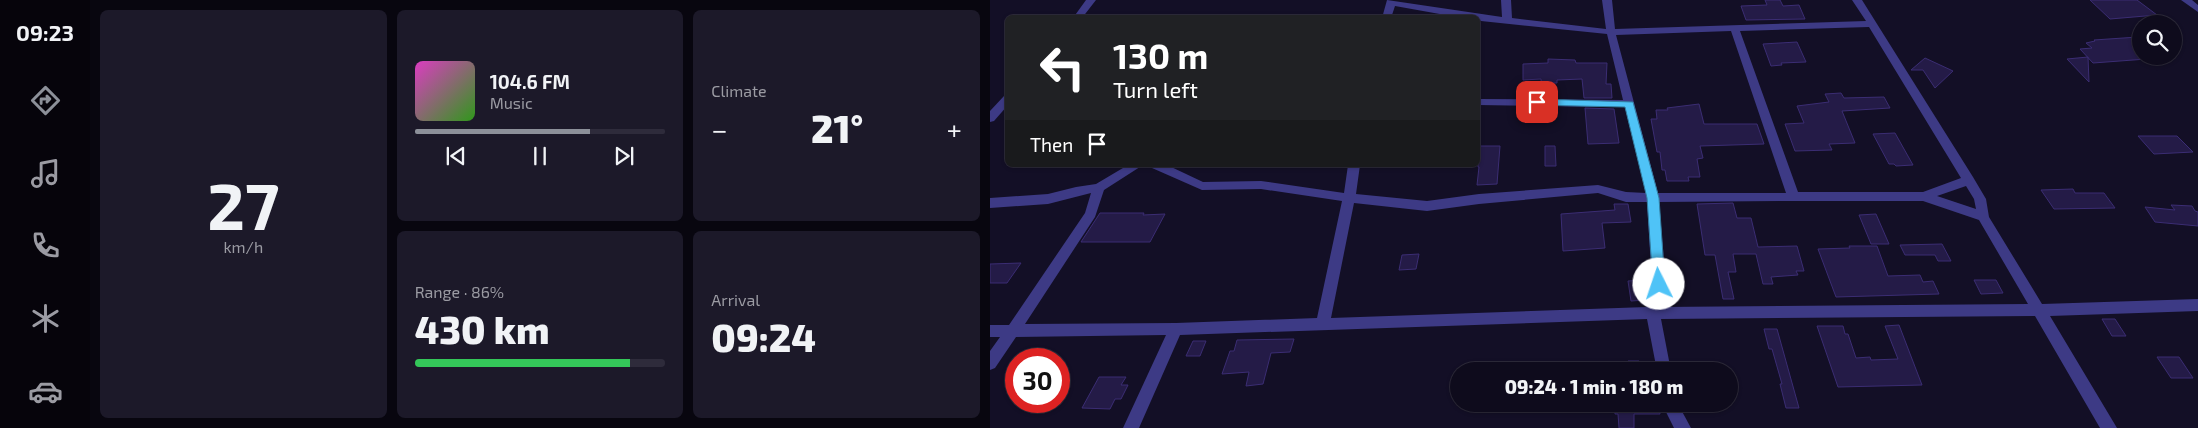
<!DOCTYPE html>
<meta charset="utf-8">
<style>
:root{--surface:#0e0b1c;--page:#1c1929;--text:#f1f3f6;--muted:#9b9ba3;--line:#2e2b3b;--accent:#8c9099}
body{margin:0;font-family:"Exo 2",sans-serif;background:var(--page);color:var(--text);height:100vh;display:flex;flex-direction:column;font-size:19px;white-space:nowrap}
*{box-sizing:border-box;margin:0}
p{font-size:16px;color:var(--muted)}
.icon{flex:none;width:28px;height:28px;fill:none;stroke:currentColor;stroke-width:2;stroke-linecap:round;stroke-linejoin:round}
.map{position:relative;flex:1;overflow:hidden}
.details{display:flex;flex-direction:column;gap:10px;padding:10px;background:#08060f;width:900px}
.details>*{flex:none}
.guide{position:absolute;left:15px;top:15px;width:475px;height:152px;border-radius:8px;box-shadow:0 1px 4px #0004,0 0 0 1px var(--line);background:#202124;color:#fff;overflow:hidden}
.buttons{position:absolute;left:1142px;top:15px;display:grid;gap:10px}
.buttons a{display:grid;place-items:center;width:50px;height:50px;border-radius:50%;background:var(--surface);box-shadow:0 1px 4px #0004,0 0 0 1px var(--line);font-size:25px}
.speed{position:absolute;left:15px;top:348px;display:flex;gap:10px;font-size:25px;font-weight:700;text-align:center}
.speed>*{display:grid;place-content:center;width:65px;height:65px;border-radius:50%;background:var(--surface);box-shadow:0 1px 4px #0004,0 0 0 1px var(--line);line-height:1}
.speed .limit{border:8px solid #d22;background:#fff;color:#111}
.pin{position:absolute;display:grid;place-items:center;width:42px;height:42px;color:#fff;margin:-21px;border-radius:10px;box-shadow:0 2px 8px #0006}
.me{position:absolute;width:55px;margin:-28px;rotate:356deg;stroke-linejoin:round;filter:drop-shadow(0 0 4px #0008)}
.turn{display:flex;align-items:center;gap:18px;height:105px;padding:0 25px;font-size:22px}
.turn .icon{width:65px;height:65px;stroke-width:2.5}
.turn b{display:block;font-size:35px;line-height:42px}
.then{display:flex;align-items:center;height:48px;padding:0 25px;background:#0003;gap:10px;font-size:19px}
.big{font-size:38px;font-weight:800;line-height:1.1}
.details .widget{flex:1;display:flex;flex-direction:column;justify-content:center;gap:8px;min-width:0;padding:0 18px;border-radius:8px;background:var(--page)}
.details .dial{align-items:center;gap:0}
.dial b{font-size:65px;line-height:1}
.song{display:flex;align-items:center;gap:15px}
.cover{width:60px;height:60px;border-radius:8px;background:linear-gradient(135deg,hsl(310 70% 55%),hsl(110 70% 35%))}
.played{height:5px;border-radius:2px;background:linear-gradient(90deg,var(--accent) 70%,var(--line) 70%)}
.keys{display:flex;justify-content:space-around;direction:ltr}
.heat{display:flex;justify-content:space-between;align-items:center;font-size:28px;direction:ltr}
.charge{height:8px;border-radius:4px;background:linear-gradient(90deg,#34c759 86%,var(--line) 0)}
.details .tiles{flex:1;display:grid;gap:10px;grid-template-columns:repeat(3,1fr)}
.widget:first-child{grid-row:span 2}
.trip{position:absolute;left:460px;top:362px;width:288px;height:50px;border-radius:25px;background:var(--surface);box-shadow:0 1px 4px #0004,0 0 0 1px var(--line);font-weight:800;line-height:50px;text-align:center}
main{display:flex;flex:1;min-height:0}
.tab-bar{display:flex;flex-direction:column;width:90px;justify-content:space-around;align-items:center;background:#06040b;color:var(--muted)}
.tab-bar .icon{width:35px;height:35px}
.tab-bar .active{color:var(--accent)}
.tab-bar b{font-size:22px;color:var(--text)}
.map>svg:first-child{display:block}
.building{fill:#241b47;stroke:#3b2d73}
.lines{fill:none;stroke-linecap:round;stroke-linejoin:round}
.minor{fill:#3d3a85;fill-rule:evenodd}
.route{fill:#4fc3f7;stroke:#337fa1}
</style>
<main>
<nav class="tab-bar">
<b>09:23</b>
<svg class="icon active" aria-label="directions" viewBox="0 0 24 24"><path d="M12 3l9 9-9 9-9-9zM9 14v-3h6M13 9l2 2-2 2"/></svg>
<svg class="icon" aria-label="music" viewBox="0 0 24 24"><path d="M9 18V5l10-2v13"/><circle cx="6" cy="18" r="3"/><circle cx="16" cy="16" r="3"/></svg>
<svg class="icon" aria-label="phone" viewBox="0 0 24 24"><path d="M5 4h4l2 5-3 2q2 4 5 5l2-3 5 2v4C11 20 4 13 5 4z"/></svg>
<svg class="icon" aria-label="climate" viewBox="0 0 24 24"><path d="M12 3v18M4 7l16 10M4 17L20 7"/></svg>
<svg class="icon" aria-label="car" viewBox="0 0 24 24"><path d="M5 17H2v-5l4-1 3-4h7l3 4 3 1v5h-3M9 17h6M6 11h13"/><circle cx="7" cy="17" r="2"/><circle cx="17" cy="17" r="2"/></svg>
</nav>
<section class="details">
<div class="tiles">
<div class="widget dial"><b>27</b><p>km/h</p></div>
<div class="widget">
<div class="song"><i class="cover"></i><div><b>104.6 FM</b><p>Music</p></div></div>
<div class="played"></div>
<div class="keys"><svg class="icon" aria-label="previous" viewBox="0 0 24 24"><path d="M18 5L8 12l10 7zM5 5v14"/></svg><svg class="icon" aria-label="pause" viewBox="0 0 24 24"><path d="M8 5v14M16 5v14"/></svg><svg class="icon" aria-label="next" viewBox="0 0 24 24"><path d="M6 5l10 7-10 7zM19 5v14"/></svg></div>
</div>
<div class="widget"><p>Climate</p>
<div class="heat"><a>−</a><b class="big">21°</b><a>+</a></div>
</div>
<div class="widget"><p>Range · 86%</p><b class="big">430 km</b><div class="charge"></div></div>
<div class="widget"><p>Arrival</p><b class="big">09:24</b></div>
</div>
</section>
<div class="map">
<svg width="1208" height="428" viewBox="0 0 1208 428">
<rect width="100%" height="100%" fill="#130f26"/>
<!-- building -->
<path class="building" d="M 775,0 L 790,0 L 793,6 L 809,5 L 815,19 L 756,20 L 751,6 L 777,5 Z
M 1100,0 L 1147,0 L 1167,15 L 1120,19 Z
M 1148,37 L 1151,41 L 1151,56 L 1168,56 L 1170,58 L 1103,63 L 1090,49 L 1102,48 L 1096,43 L 1105,41 L 1104,40 Z
M 807,42 L 816,62 L 791,63 L 792,65 L 781,66 L 773,44 Z
M 1098,57 L 1099,82 L 1077,59 Z
M 935,58 L 963,71 L 945,88 L 933,70 L 921,70 Z
M 558,59 L 585,60 L 586,63 L 617,63 L 616,84 L 621,84 L 622,98 L 594,98 L 592,79 L 567,80 L 567,83 L 562,83 L 563,93 L 552,93 L 551,79 L 533,80 L 533,64 L 558,63 Z
M 851,93 L 854,98 L 894,97 L 900,108 L 852,111 L 865,143 L 839,144 L 842,150 L 805,151 L 795,124 L 814,123 L 807,106 L 839,102 L 835,94 Z
M 709,104 L 714,124 L 767,124 L 774,144 L 710,146 L 713,158 L 707,159 L 710,177 L 698,177 L 699,181 L 677,181 L 675,170 L 672,170 L 670,152 L 667,152 L 661,119 L 667,119 L 666,110 L 678,110 L 677,108 Z
M 595,108 L 624,109 L 629,143 L 598,144 Z
M 905,133 L 923,165 L 906,166 L 904,164 L 899,164 L 883,134 Z
M 1148,136 L 1187,136 L 1203,152 L 1164,154 Z
M 488,146 L 510,146 L 507,184 L 487,185 L 489,167 L 488,167 Z
M 555,146 L 565,146 L 566,166 L 555,166 Z
M 1083,189 L 1085,193 L 1114,193 L 1125,208 L 1064,209 L 1051,190 Z
M 743,203 L 747,218 L 761,218 L 768,247 L 807,246 L 814,271 L 806,271 L 808,275 L 781,277 L 783,284 L 773,284 L 766,254 L 743,254 L 746,272 L 738,272 L 744,299 L 733,299 L 725,255 L 715,255 L 707,204 Z
M 624,204 L 638,204 L 641,222 L 612,223 L 615,248 L 573,251 L 571,214 L 625,210 Z
M 1181,205 L 1202,206 L 1205,211 L 1208,212 L 1208,226 L 1165,222 L 1155,207 L 1185,210 Z
M 110,213 L 154,213 L 153,215 L 175,214 L 160,242 L 91,242 Z
M 886,214 L 899,244 L 881,244 L 869,215 Z
M 952,244 L 961,261 L 948,261 L 945,255 L 915,255 L 910,245 Z
M 859,246 L 887,246 L 898,276 L 930,275 L 933,282 L 943,281 L 949,294 L 846,297 L 828,249 L 860,248 Z
M 429,254 L 426,269 L 409,270 L 412,255 Z
M 31,263 L 17,283 L 0,283 L 0,264 Z
M 652,280 L 655,300 L 641,301 L 638,281 Z
M 984,280 L 1006,280 L 1013,293 L 991,294 Z
M 1112,319 L 1125,319 L 1136,336 L 1122,336 Z
M 909,325 L 932,385 L 848,387 L 827,326 L 853,326 L 855,334 L 858,334 L 866,358 L 880,357 L 881,360 L 908,359 L 895,326 Z
M 774,329 L 787,329 L 809,408 L 796,408 L 790,384 L 792,384 L 782,349 L 779,349 Z
M 304,339 L 300,352 L 281,353 L 273,384 L 256,386 L 259,372 L 232,374 L 240,351 L 244,351 L 247,340 Z
M 203,341 L 216,341 L 210,356 L 196,356 Z
M 1167,357 L 1189,357 L 1203,378 L 1181,378 Z
M 638,361 L 649,361 L 650,371 L 638,371 Z
M 109,377 L 136,377 L 131,385 L 138,385 L 131,399 L 125,399 L 120,409 L 92,408 Z
M 625,404 L 669,404 L 670,414 L 644,414 L 644,428 L 629,428 L 628,414 L 625,414 Z"/>
<g class="lines">
<!-- minor -->
<path class="minor" d="M 96,0 L 106,0 L 92,18 L 83,18 Z
M 397,0 L 512,17 L 511,0 L 521,0 L 522,18 L 616,29 L 612,0 L 622,0 L 625,29 L 876,21 L 862,0 L 872,0 L 983,177 L 996,199 L 999,217 L 1052,304 L 1208,299 L 1208,311 L 1060,316 L 1127,428 L 1110,428 L 1045,316 L 671,319 L 681,371 L 667,371 L 657,319 L 190,335 L 149,428 L 133,428 L 176,335 L 26,337 L 5,368 L 0,370 L 0,351 L 10,337 L 0,337 L 0,325 L 19,325 L 95,213 L 101,193 L 58,204 L 0,208 L 0,198 L 58,194 L 86,187 L 106,184 L 138,165 L 153,165 L 114,190 L 105,217 L 35,324 L 186,323 L 327,318 L 352,201 L 271,189 L 212,190 L 162,168 L 160,165 L 177,165 L 213,182 L 271,181 L 354,193 L 358,165 L 370,165 L 366,194 L 437,201 L 489,194 L 608,185 L 636,192 L 656,193 L 635,107 L 488,105 L 488,99 L 633,100 L 617,34 L 491,21 L 488,20 L 488,18 L 472,18 L 405,6 L 401,18 L 392,18 ZM 879,27 L 971,178 L 933,192 L 808,192 L 750,31 ZM 741,31 L 796,193 L 668,193 L 626,35 ZM 976,186 L 984,199 L 986,209 L 947,196 ZM 608,193 L 636,202 L 657,202 L 662,284 L 657,307 L 341,318 L 364,203 L 437,211 L 489,204 ZM 804,201 L 933,201 L 989,220 L 1038,304 L 671,307 L 676,284 L 669,202 Z
M 1191,0 L 1202,0 L 1208,5 L 1208,12 Z
M 18,95 L 18,105 L 4,121 L 0,122 L 0,111 L 14,96 Z
M 672,404 L 688,404 L 701,428 L 684,428 Z"/>
</g>
<!-- route -->
<path class="route" d="M 547,99 L 643,102 L 669,198 L 675,284 L 674,287 L 665,287 L 663,284 L 657,198 L 635,107 L 544,105 L 544,100 Z"/>
</svg>
<div class="buttons">
<a><svg class="icon" aria-label="search" viewBox="0 0 24 24"><circle cx="10" cy="10" r="6"/><path d="M15 15l6 6"/></svg></a>
</div>
<div class="speed"><div class="limit">30</div></div>
<div class="pin" style="left:547px;top:102px;background:#d93025"><svg class="icon" aria-label="arrive" viewBox="0 0 24 24"><path d="M6 21V4h12l-3 4 3 4H6"/></svg></div>
<svg class="me" style="left:669px;top:284px" viewBox="-20 -20 40 40"><circle r="19" fill="#fff"/><path d="M0-13L10 11 0 6-10 11z" fill="#4fc3f7"/></svg>
<div class="trip">09:24 · 1 min · 180 m</div>
<div class="guide">
<div class="turn"><svg class="icon" aria-label="left" viewBox="0 0 24 24"><path d="M17 20v-9H6M10 6l-5 5 5 5"/></svg><div><b>130 m</b>Turn left</div></div>
<div class="then">Then<svg class="icon" aria-label="arrive" viewBox="0 0 24 24"><path d="M6 21V4h12l-3 4 3 4H6"/></svg></div>
</div>
</div>
</main>
